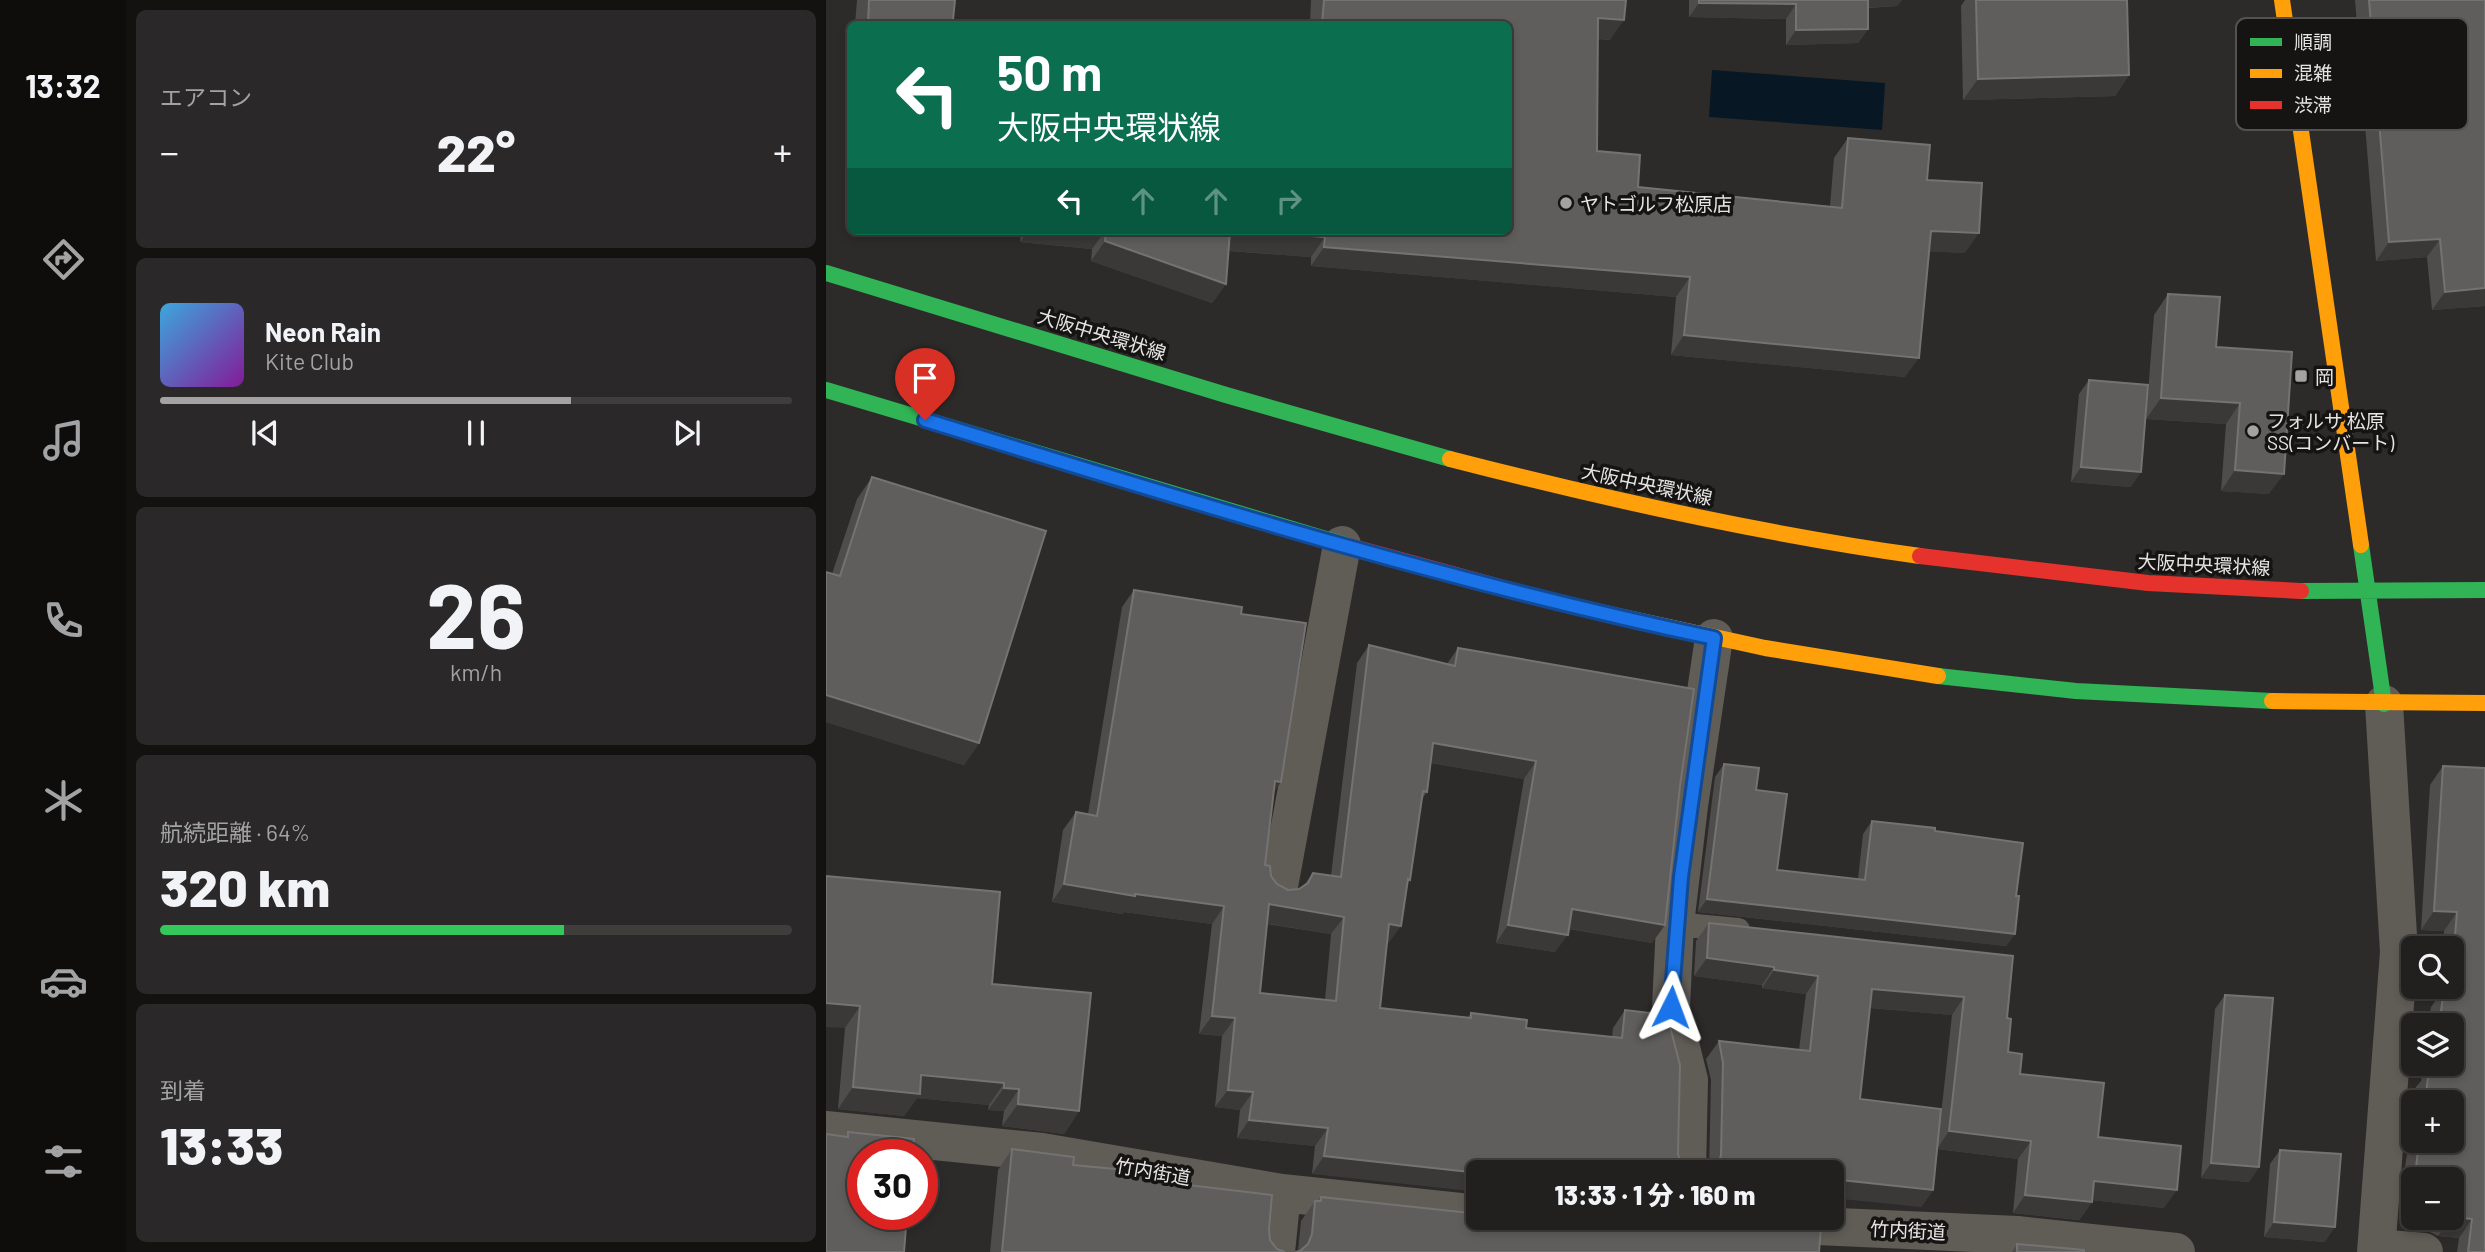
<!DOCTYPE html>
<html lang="ja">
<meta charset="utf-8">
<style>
:root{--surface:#22201f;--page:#2a2828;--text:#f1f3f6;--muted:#a2a3a4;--line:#3f3e3d;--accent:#a5a3a1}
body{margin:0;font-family:Barlow,"Noto Sans JP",sans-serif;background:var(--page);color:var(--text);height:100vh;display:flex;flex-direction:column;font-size:26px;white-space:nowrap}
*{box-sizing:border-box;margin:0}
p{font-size:23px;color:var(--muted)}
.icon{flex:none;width:38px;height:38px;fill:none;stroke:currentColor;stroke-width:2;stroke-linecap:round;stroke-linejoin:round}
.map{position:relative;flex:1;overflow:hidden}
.drawer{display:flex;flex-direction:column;gap:10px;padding:10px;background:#131211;width:700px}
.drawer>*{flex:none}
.guide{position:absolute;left:21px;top:21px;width:665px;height:214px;border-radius:10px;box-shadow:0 4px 10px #0003,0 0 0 2px var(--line);background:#0b6e4f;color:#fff;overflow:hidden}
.fabs{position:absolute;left:1575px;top:936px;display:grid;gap:14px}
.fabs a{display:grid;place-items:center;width:63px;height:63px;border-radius:10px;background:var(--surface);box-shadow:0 4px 10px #0003,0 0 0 2px var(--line);font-size:35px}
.speed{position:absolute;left:21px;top:1139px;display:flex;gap:14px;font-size:35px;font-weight:700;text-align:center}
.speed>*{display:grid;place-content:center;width:91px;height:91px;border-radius:50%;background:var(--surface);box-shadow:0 4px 10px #0003,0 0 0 2px var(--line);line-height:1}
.speed .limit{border:10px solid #d22;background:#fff;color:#111}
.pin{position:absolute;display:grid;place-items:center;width:60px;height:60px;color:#fff;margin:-72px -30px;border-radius:50% 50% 50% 0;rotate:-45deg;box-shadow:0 0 7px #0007}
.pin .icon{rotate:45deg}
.me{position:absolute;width:77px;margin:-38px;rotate:3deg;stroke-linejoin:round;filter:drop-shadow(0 0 5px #0008)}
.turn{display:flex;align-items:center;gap:24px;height:147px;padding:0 35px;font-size:32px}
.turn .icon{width:91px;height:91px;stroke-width:2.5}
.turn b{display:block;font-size:49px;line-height:60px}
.lanes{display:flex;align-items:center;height:66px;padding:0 35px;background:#0003;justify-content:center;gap:35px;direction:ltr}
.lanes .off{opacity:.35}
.big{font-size:52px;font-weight:800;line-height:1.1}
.drawer .card{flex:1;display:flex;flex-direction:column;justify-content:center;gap:10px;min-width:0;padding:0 24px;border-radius:10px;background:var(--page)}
.drawer .dial{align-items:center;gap:0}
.dial b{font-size:91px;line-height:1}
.song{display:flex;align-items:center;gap:21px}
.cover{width:84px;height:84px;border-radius:10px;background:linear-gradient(135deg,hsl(200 70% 55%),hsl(290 70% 35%))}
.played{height:7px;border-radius:4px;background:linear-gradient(90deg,var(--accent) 65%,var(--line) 65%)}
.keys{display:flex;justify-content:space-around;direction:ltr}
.heat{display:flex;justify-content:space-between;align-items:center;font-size:38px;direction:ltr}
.charge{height:10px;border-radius:5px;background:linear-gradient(90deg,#34c759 64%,var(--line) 0)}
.trip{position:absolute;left:640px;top:1160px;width:378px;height:70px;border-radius:10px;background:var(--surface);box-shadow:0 4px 10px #0003,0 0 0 2px var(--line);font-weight:800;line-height:70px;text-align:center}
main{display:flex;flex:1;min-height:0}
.menu{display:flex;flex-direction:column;width:126px;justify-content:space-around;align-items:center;background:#0e0d0c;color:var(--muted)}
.menu .icon{width:49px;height:49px}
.menu .on{color:var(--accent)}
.menu b{font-size:32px;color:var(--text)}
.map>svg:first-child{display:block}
.water{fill:#071824}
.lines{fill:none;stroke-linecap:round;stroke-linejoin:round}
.lane{stroke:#605c56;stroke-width:24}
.street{stroke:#605c56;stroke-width:38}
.fast{stroke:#30b455;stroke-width:16}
.slow{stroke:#ff9f0a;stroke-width:16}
.jam{stroke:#e5322d;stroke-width:16}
.wall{fill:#4e4d4b;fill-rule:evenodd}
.shaded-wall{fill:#3a3937}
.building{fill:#5f5e5c;stroke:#747371;stroke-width:2;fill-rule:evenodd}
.route-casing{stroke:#114b97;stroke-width:18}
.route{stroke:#1a73e8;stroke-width:12}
.poi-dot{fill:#a5a3a1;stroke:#151413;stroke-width:2.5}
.labels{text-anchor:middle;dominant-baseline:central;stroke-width:7;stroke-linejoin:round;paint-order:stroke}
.poi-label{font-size:19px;fill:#e6e4e2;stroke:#151413;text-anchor:start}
.street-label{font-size:19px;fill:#e6e4e2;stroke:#151413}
.key{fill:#151413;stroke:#545251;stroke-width:2}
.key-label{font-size:19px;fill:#e6e4e2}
</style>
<main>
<nav class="menu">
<b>13:32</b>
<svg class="icon on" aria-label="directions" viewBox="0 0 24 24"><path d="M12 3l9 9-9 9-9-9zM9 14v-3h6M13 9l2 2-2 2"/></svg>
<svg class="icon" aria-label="music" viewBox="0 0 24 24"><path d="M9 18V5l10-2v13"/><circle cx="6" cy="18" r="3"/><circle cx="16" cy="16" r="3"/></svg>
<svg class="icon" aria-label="phone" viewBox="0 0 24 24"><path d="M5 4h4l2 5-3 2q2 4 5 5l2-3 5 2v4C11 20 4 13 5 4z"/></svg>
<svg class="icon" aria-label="climate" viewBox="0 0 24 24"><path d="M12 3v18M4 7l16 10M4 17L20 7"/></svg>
<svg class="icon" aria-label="car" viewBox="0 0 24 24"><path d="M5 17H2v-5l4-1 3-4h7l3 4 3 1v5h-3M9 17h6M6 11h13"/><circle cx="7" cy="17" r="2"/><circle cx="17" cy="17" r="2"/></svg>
<svg class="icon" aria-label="filters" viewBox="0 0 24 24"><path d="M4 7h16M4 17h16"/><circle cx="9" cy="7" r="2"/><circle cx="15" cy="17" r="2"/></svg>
</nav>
<section class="drawer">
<div class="card"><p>エアコン</p>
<div class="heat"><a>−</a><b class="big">22°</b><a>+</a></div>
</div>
<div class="card">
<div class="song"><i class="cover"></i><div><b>Neon Rain</b><p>Kite Club</p></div></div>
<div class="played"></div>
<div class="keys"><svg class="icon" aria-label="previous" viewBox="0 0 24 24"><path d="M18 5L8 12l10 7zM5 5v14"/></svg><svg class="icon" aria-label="pause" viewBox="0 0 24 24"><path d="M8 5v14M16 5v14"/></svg><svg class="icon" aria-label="next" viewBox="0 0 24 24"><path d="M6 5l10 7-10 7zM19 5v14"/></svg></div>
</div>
<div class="card dial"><b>26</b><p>km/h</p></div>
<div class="card"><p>航続距離 · 64%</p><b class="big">320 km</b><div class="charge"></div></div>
<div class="card"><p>到着</p><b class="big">13:33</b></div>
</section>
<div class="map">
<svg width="1659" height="1252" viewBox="0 0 1659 1252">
<rect width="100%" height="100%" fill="#2d2b29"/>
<!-- water -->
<path class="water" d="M 886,70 L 1059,83 L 1056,130 L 883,117 Z"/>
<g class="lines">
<!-- lane -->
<path class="lane" d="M 849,924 L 912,930"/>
<!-- street -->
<path class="street" d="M 453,886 L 516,545
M 0,1130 L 216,1152 L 456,1193 L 653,1214
M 861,1172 L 863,1080 L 845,1007 L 849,924 L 863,806 L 888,638
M 689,1218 L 779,1228 L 860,1220 L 1191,1235 L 1350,1252
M 1551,1248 L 1598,1252
M 450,1252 L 456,1193
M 1550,1252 L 1573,952 L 1558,704"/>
<!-- fast -->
<path class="fast" d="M 0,273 L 400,395 L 624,459
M 0,390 L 523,546
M 1535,545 L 1558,704
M 1475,591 L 1659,590
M 1112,676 L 1250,691 L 1446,701"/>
<!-- slow -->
<path class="slow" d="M 1456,0 L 1535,545
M 624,459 C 779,499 936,534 1094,556
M 733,603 L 939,648 L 1112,676
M 1446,701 L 1659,703"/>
<!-- jam -->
<path class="jam" d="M 523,546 L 733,603
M 1094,556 L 1322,583 L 1475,591"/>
</g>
<!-- wall -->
<path class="wall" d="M 31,0 L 129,0 L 127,20 L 191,24 L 29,24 Z
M 485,0 L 800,0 L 784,40 L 772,39 L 771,151 L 812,187 L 1004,206 L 1008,158 L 1022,138 L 1101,180 L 1139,253 L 1103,251 L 1079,377 L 845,355 L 850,297 L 485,266 L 485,257 L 403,251 L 400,284 L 386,303 L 265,261 L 266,249 L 194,242 L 195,231 L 682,231 L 682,24 L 484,24 Z
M 863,0 L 1076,0 L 1071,6 L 1042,8 L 1042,29 L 1032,43 L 960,45 L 960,19 L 863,17 Z
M 1139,0 L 1301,0 L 1303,75 L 1289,96 L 1137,100 L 1135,6 Z
M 1529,0 L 1659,0 L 1659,306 L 1606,310 L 1601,257 L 1550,261 Z
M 24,104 L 24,167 L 21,166 Z
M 1342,294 L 1390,347 L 1466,352 L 1443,494 L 1395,491 L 1400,424 L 1320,419 L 1328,315 Z
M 1263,380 L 1305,487 L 1245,482 L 1253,394 Z
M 46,477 L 153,743 L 138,765 L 0,722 L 0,572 L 6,574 L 31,499 Z
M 308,590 L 415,614 L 448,792 L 439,865 L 451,884 L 462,890 L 473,889 L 478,885 L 487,873 L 505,875 L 531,663 L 543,645 L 621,664 L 632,648 L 868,689 L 826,943 L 743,929 L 729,952 L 670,943 L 698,779 L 605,763 L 601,792 L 596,799 L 584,880 L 581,884 L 562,944 L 561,944 L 554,1008 L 642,1017 L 645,1013 L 700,1028 L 786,1037 L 787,1028 L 799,1010 L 854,1065 L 486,1174 L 489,1146 L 411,1138 L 414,1110 L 389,1107 L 396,1036 L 373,1034 L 386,924 L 298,912 L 296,914 L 226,902 L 237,830 L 250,812 L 262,814 L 296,607 ZM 441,924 L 505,934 L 499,1000 L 434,993 Z
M 898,764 L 930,790 L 951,870 L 1032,879 L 1037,834 L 1046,821 L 1109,831 L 1190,896 L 1189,934 L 1180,946 L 872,912 L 889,777 Z
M 1617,766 L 1659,768 L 1659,1252 L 1631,1252 L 1633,1238 L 1612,1236 L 1600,1230 L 1576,1228 L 1581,1187 L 1577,1187 L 1578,1175 L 1587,1109 L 1587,1141 L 1626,1141 L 1626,1102 L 1588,1102 L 1590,1087 L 1595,1081 L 1597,1064 L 1626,1064 L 1626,1026 L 1602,1026 L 1605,1007 L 1612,997 L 1613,987 L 1626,987 L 1626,948 L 1616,948 L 1618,931 L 1595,930 L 1604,785 ZM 1587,1180 L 1626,1180 L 1626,1218 L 1587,1218 Z
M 0,876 L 166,984 L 253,1111 L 238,1134 L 176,1126 L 178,1111 L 162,1110 L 163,1105 L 91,1098 L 78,1116 L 12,1109 L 19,1028 Z
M 883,923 L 1187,956 L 1181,1018 L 1182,1052 L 1194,1074 L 1272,1137 L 1338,1208 L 1266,1200 L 1266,1202 L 1253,1220 L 1187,1213 L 1192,1159 L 1111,1149 L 1107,1190 L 1095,1207 L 1006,1172 L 883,1172 L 885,1080 L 880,1059 L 893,1041 L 973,1050 L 980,994 L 936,988 L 936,985 L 868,976 L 870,941 ZM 1044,1008 L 1126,1015 L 1115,1115 L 1034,1099 Z
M 1399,995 L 1433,1167 L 1423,1182 L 1375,1178 L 1389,1009 Z
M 186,1149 L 247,1165 L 320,1180 L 443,1229 L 444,1240 L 451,1249 L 459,1252 L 164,1252 L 172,1170 Z
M 1454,1150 L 1499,1242 L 1438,1237 L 1444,1164 Z
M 495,1197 L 701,1219 L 472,1251 L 475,1221 L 489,1201 L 492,1201 Z
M 1191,1244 L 1258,1252 L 1186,1252 Z"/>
<!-- shaded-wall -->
<path class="shaded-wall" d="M 1038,0 L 1076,0 L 1071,6 L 1032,8 Z
M 873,3 L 970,4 L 960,19 L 863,17 Z
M 772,18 L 798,20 L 784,40 L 759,37 Z
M 1042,29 L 1032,43 L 960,45 L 970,30 Z
M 1303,75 L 1289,96 L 1137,100 L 1152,79 Z
M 202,231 L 279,231 L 266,249 L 194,242 Z
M 404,231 L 415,231 L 499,237 L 485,257 L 391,250 Z
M 1105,231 L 1153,233 L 1139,253 L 1091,251 Z
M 1614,239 L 1601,257 L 1550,261 L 1563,242 Z
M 279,241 L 400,284 L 386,303 L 265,261 Z
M 498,247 L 864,277 L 850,297 L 485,266 Z
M 1659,288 L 1659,306 L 1606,310 L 1619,292 Z
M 858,335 L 1093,358 L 1079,377 L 845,355 Z
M 1335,398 L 1414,403 L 1400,424 L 1320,419 Z
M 1255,467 L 1315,472 L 1305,487 L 1245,482 Z
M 1409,470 L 1458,474 L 1443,494 L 1395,491 Z
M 0,695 L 153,743 L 138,765 L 0,722 Z
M 607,743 L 710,761 L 698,779 L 595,761 Z
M 449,781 L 455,782 L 443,799 Z
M 238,884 L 309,894 L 398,906 L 386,924 L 298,912 L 296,914 L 226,902 Z
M 881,899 L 1189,934 L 1180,946 L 872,912 Z
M 443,904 L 518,917 L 505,934 L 431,922 Z
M 746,909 L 839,925 L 826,943 L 734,927 Z
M 1608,911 L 1631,912 L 1618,931 L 1595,930 Z
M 563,924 L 575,926 L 562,944 L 551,942 Z
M 682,925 L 742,935 L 729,952 L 670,943 Z
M 881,958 L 948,967 L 936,985 L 868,976 Z
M 948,970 L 992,976 L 980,994 L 936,988 Z
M 1046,989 L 1138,997 L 1126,1015 L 1033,1007 Z
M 0,1003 L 34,1006 L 19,1028 L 0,1027 Z
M 386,1016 L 409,1018 L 396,1036 L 373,1034 Z
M 95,1075 L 178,1083 L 163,1105 L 91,1098 L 78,1116 L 12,1109 L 27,1087 Z
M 178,1088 L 193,1089 L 178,1111 L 162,1110 Z
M 402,1090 L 427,1092 L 414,1110 L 389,1107 Z
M 192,1104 L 253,1111 L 238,1134 L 176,1126 Z
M 423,1120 L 502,1128 L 489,1146 L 411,1138 Z
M 1123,1131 L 1205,1141 L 1192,1159 L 1111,1149 Z
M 498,1156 L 653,1173 L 653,1192 L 486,1174 Z
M 1385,1163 L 1433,1167 L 1423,1182 L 1375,1178 Z
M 1590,1168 L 1594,1169 L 1581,1187 L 1577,1187 Z
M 1006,1179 L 1107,1190 L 1095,1207 L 1006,1198 Z
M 1268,1181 L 1351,1190 L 1338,1208 L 1255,1199 Z
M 1199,1195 L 1266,1202 L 1253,1220 L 1187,1213 Z
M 1587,1213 L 1587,1218 L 1608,1218 L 1600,1230 L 1576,1228 Z
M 1626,1217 L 1646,1219 L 1633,1238 L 1612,1236 Z
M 1448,1222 L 1509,1227 L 1499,1242 L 1438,1237 Z"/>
<!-- building -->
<path class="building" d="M 43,0 L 129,0 L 127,20 L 191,24 L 42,24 Z
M 498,0 L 800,0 L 798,20 L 772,18 L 771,151 L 814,155 L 812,187 L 1016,208 L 1022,138 L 1104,145 L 1101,180 L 1156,183 L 1153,233 L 1105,231 L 1093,358 L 858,335 L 864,277 L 498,247 L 499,237 L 415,231 L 682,231 L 682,24 L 496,24 Z
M 873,0 L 1042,0 L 1042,29 L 970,30 L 970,4 L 873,3 Z
M 1150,0 L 1301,0 L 1303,75 L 1152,79 Z
M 1543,0 L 1659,0 L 1659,288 L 1619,292 L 1614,239 L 1563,242 Z
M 280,231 L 404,231 L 400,284 L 279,241 Z
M 1342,294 L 1394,297 L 1390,347 L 1466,352 L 1458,474 L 1409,470 L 1414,403 L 1335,398 Z
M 1263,380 L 1322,385 L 1315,472 L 1255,467 Z
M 46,477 L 220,531 L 153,743 L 0,695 L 0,572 L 14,576 Z
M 308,590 L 416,607 L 415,614 L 480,623 L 455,782 L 449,781 L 439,865 L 444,866 L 445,876 L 451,884 L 462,890 L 473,889 L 482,883 L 487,873 L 515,877 L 543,645 L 629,666 L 632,648 L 868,689 L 854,786 L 839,925 L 746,909 L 742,935 L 682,925 L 710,761 L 607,743 L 601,792 L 597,791 L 584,880 L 582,879 L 575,926 L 563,924 L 554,1008 L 645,1018 L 645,1013 L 701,1020 L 700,1028 L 796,1038 L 799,1010 L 841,1015 L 854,1065 L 852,1154 L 855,1165 L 862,1172 L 653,1173 L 498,1156 L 502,1128 L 423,1120 L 427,1092 L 402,1090 L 409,1018 L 386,1016 L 398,906 L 309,894 L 309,896 L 238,884 L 250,812 L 271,816 ZM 443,904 L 518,917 L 510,1001 L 434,993 Z
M 898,764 L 933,768 L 930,790 L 961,794 L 951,870 L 1039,880 L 1046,821 L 1109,828 L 1109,831 L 1197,843 L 1190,896 L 1193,896 L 1189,934 L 881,899 Z
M 1617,766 L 1659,768 L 1659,1252 L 1642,1252 L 1646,1219 L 1626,1217 L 1626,1180 L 1592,1180 L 1594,1169 L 1590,1168 L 1593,1141 L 1626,1141 L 1626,1102 L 1599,1102 L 1603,1069 L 1607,1069 L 1608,1064 L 1626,1064 L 1626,1026 L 1613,1026 L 1618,989 L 1624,990 L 1624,987 L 1626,987 L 1626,971 L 1631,912 L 1608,911 Z
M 0,876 L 174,892 L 166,984 L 265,993 L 253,1111 L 192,1104 L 193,1089 L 178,1088 L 178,1083 L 95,1075 L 94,1094 L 27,1087 L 34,1006 L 0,1003 Z
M 883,923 L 1187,956 L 1181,1018 L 1185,1019 L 1182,1052 L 1196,1054 L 1194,1074 L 1278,1083 L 1272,1137 L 1355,1146 L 1351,1190 L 1268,1181 L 1266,1202 L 1199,1195 L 1205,1141 L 1123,1131 L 1138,997 L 1046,989 L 1034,1099 L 1115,1109 L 1107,1190 L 1006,1179 L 1006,1172 L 885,1172 L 892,1166 L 895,1155 L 897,1063 L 893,1041 L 984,1051 L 992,976 L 948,970 L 948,967 L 881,958 Z
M 1399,995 L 1447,998 L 1433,1167 L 1385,1163 Z
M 22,1132 L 88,1139 L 87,1155 L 37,1155 L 37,1214 L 81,1214 L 78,1252 L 0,1252 L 0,1134 L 22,1137 Z
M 186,1149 L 248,1157 L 247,1165 L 321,1172 L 320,1180 L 446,1195 L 443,1229 L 444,1240 L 451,1249 L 459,1252 L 176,1252 Z
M 1454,1150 L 1515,1154 L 1509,1227 L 1448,1222 Z
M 495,1197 L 653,1214 L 653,1218 L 697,1218 L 701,1219 L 791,1229 L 875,1221 L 995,1227 L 993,1252 L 469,1252 L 474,1251 L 482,1244 L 486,1234 L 489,1201 L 495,1201 Z
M 1191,1244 L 1258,1250 L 1258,1252 L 1191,1252 Z"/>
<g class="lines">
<!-- route casing -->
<g class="route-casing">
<path id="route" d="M 99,420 C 359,500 621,582 888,638 L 855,877 L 845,1007"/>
</g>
<!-- route -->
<use href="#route" class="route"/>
</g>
<!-- markers -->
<g class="poi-dot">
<circle cx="740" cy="203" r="7"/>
<rect x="1468" y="369" width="14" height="14" rx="3.5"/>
<circle cx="1427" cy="431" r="7"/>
</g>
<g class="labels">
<!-- poi labels -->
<g class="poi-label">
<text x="754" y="203">ヤトゴルフ松原店</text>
<text x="1489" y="376">岡</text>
<text x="1441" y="420">フォルサ 松原<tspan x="1441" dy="22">SS(コンバート)</tspan></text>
</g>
<!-- street labels -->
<g class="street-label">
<text transform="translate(276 334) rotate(17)">大阪中央環状線</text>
<text transform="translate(821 484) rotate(12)">大阪中央環状線</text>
<text transform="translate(1378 564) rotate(3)">大阪中央環状線</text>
<text transform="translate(327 1171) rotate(10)">竹内街道</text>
<text transform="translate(1082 1230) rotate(3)">竹内街道</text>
</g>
</g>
<!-- legend -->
<rect x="1410" y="18" width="232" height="112" rx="10" class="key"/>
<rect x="1424" y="38" width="32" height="8" fill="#30b455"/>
<rect x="1424" y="69" width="32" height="9" fill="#ff9f0a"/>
<rect x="1424" y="101" width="32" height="8" fill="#e5322d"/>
<g class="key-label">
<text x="1468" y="49">順調</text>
<text x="1468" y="80">混雑</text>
<text x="1468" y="112">渋滞</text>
</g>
</svg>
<div class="fabs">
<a><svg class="icon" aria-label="search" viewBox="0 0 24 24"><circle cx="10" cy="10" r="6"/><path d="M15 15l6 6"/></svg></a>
<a><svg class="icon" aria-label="layers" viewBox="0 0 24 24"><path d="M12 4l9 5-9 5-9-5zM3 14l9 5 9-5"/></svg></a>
<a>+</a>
<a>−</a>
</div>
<div class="speed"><div class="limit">30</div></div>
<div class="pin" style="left:99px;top:420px;background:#d93025"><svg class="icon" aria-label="arrive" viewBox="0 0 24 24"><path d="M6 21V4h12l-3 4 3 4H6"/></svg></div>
<svg class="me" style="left:845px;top:1007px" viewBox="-20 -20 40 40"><path d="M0-17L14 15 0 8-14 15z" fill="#1a73e8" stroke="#fff" stroke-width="4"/></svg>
<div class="trip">13:33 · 1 分 · 160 m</div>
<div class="guide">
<div class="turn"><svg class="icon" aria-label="left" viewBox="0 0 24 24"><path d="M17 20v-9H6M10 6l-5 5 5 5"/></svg><div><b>50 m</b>大阪中央環状線</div></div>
<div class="lanes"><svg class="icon" aria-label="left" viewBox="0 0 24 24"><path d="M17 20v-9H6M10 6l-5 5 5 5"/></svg><svg class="icon off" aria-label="ahead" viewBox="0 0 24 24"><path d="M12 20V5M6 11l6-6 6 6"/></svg><svg class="icon off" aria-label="ahead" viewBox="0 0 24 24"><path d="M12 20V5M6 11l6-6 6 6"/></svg><svg class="icon off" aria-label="right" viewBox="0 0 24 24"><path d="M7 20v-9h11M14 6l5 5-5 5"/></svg></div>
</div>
</div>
</main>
